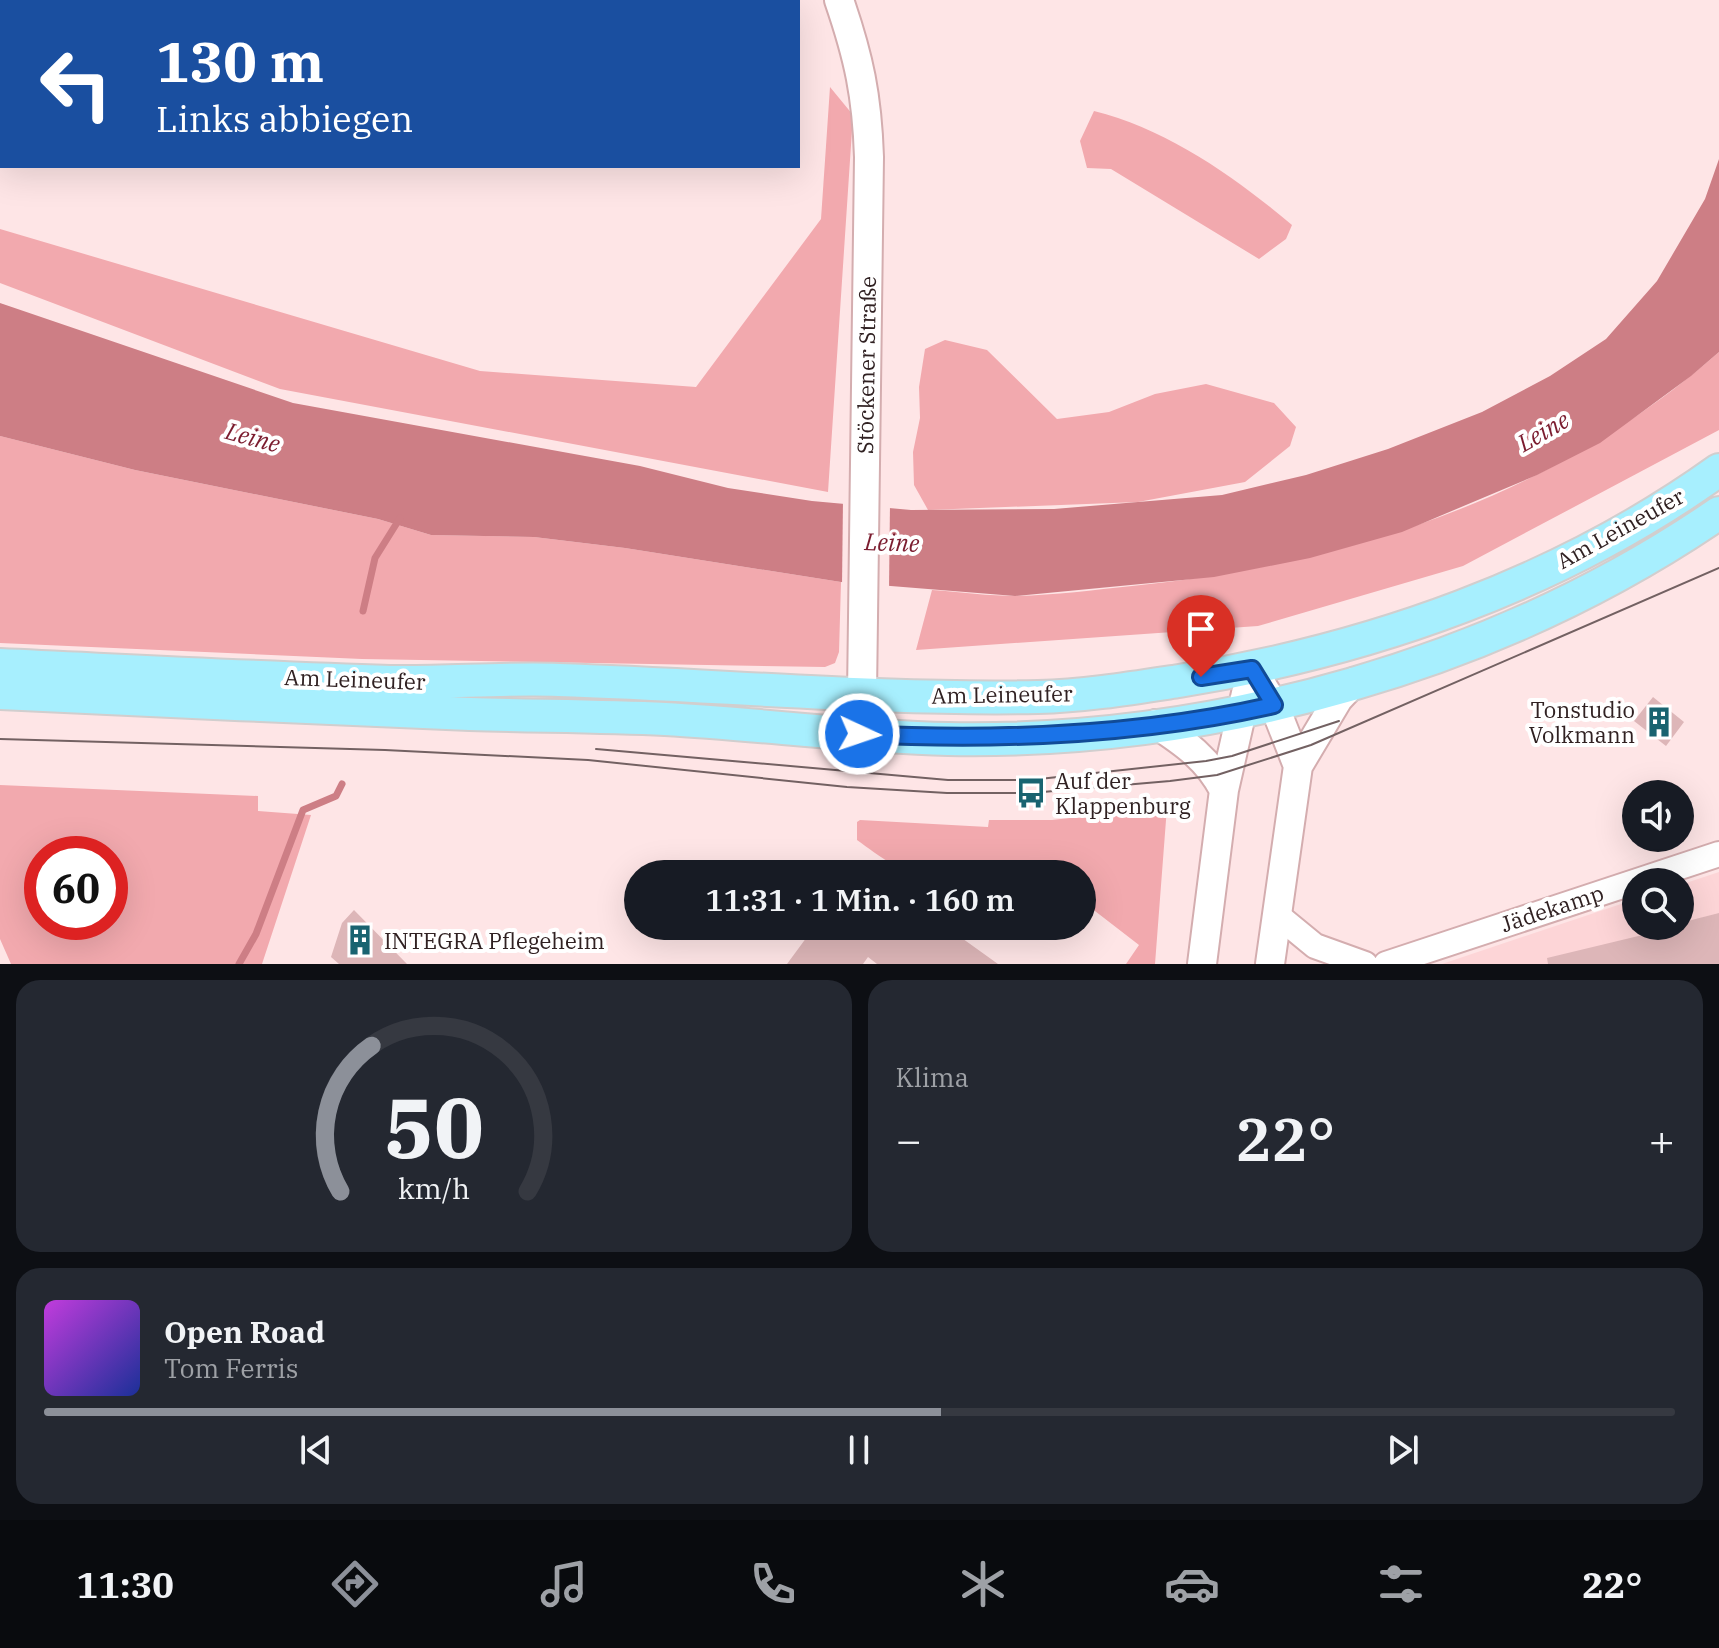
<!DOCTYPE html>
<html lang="de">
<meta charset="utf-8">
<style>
:root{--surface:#171b24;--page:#242831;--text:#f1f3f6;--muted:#9ea1a6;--line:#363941;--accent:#8c9099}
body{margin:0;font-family:"IBM Plex Serif",serif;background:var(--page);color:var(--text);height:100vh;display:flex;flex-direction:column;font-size:30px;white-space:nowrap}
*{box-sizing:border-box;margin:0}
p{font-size:26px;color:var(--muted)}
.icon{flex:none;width:44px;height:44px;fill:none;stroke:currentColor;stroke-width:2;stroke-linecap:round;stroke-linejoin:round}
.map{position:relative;height:964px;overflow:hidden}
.panel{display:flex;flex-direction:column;gap:16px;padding:16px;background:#0d0f14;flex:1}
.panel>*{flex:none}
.top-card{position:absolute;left:0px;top:0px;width:800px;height:168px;box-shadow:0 8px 32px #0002;background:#1a4fa0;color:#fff;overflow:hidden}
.tools{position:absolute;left:1622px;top:780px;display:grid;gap:16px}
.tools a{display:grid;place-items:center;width:72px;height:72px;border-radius:50%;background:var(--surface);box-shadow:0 8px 32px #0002;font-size:40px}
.speed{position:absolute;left:24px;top:836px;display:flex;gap:16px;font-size:40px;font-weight:700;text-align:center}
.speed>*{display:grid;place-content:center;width:104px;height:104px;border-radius:50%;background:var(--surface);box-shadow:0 8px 32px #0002;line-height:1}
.speed .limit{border:12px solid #d22;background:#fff;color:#111}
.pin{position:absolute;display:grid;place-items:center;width:68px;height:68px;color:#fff;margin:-82px -34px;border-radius:50% 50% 50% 0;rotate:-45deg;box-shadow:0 0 8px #0007}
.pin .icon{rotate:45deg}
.me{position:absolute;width:88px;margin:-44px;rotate:93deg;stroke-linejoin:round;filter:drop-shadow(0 0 6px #0008)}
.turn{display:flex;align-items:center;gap:28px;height:168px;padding:0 24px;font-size:36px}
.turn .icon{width:104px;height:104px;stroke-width:2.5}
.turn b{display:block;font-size:56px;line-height:68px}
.big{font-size:60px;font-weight:600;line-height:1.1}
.panel .widget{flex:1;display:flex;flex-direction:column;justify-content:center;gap:12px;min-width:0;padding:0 28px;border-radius:24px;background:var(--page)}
.panel .dial{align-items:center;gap:0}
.dial svg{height:208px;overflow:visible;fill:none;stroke:var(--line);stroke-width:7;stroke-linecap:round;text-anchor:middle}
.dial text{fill:var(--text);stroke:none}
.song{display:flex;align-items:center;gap:24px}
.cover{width:96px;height:96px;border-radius:12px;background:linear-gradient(135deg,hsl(290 70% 55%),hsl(230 70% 35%))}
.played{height:8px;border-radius:4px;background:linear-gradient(90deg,var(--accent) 55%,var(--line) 55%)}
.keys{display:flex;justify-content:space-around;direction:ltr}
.heat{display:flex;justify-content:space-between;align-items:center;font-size:44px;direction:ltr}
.panel .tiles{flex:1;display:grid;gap:16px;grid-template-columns:1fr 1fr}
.widget:last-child{grid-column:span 2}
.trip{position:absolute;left:624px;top:860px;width:472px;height:80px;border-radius:40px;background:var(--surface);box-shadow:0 8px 32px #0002;font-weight:600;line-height:80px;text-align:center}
.dock{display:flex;height:128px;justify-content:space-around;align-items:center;background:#090b0e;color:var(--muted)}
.dock .icon{width:56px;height:56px}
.dock .on{color:var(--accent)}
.dock b{font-size:36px;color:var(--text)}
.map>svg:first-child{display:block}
.built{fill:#fdd5d7}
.green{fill:#f2a9ae;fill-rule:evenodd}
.water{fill:#cd7e85}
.pier{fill:#fee5e6}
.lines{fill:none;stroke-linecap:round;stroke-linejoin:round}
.stream{stroke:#cd7e85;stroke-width:7}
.building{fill:#ddb6b8}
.tertiary-casing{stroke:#d4adaf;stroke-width:28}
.secondary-casing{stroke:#d4adaf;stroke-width:32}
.primary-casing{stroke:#d1cece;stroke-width:36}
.tertiary{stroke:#fff;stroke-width:24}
.secondary{stroke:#fff;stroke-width:28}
.primary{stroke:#a7effe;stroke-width:32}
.tram{stroke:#736162;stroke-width:2}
.route-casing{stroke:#114b97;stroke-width:20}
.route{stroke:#1a73e8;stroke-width:14}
.labels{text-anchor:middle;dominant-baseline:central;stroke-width:8;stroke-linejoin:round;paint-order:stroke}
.street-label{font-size:22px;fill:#302122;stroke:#fff}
.poi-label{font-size:22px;fill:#302122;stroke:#fff;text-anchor:start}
.water-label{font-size:24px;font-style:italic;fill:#7b1c2f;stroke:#fff}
</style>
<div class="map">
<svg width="1719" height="964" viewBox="0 0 1719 964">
<rect width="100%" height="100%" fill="#fee5e6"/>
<!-- built -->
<path class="built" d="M 1719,872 L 1719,964 L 1442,964 L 1636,899 L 1636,926 L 1680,926 L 1680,885 Z"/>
<!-- green -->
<path class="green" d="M 830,87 L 853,115 L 828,492 L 280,389 L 0,283 L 0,229 L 480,371 L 696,387 L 821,219 Z
M 1094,111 C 1167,129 1235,177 1292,225 L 1286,239 L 1259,259 L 1111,169 L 1087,168 L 1080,141 Z
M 945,340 L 987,350 L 1057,419 L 1109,412 L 1155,394 L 1206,384 L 1274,403 L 1296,427 L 1290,446 L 1245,482 L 1138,502 L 928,510 L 914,485 L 913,452 L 920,418 L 919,387 L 925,349 Z
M 1719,352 L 1719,430 L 1463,566 L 1258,626 L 916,650 L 932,590 C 960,592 989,596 1017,596 C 1055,595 1094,590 1132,586 C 1348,564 1554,497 1719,352 Z
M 0,436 L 135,470 L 378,519 L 431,535 L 534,537 L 625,548 L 841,582 L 839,652 L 835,663 L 825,667 L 362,659 L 0,643 Z
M 0,785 L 258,796 L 258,811 L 311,815 L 262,964 L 11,964 L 0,939 ZM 42,854 L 110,854 L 110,922 L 42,922 Z
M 1167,807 L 1155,964 L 1126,964 L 1139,945 L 1082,901 L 1082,874 L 972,874 L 962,866 C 924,893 888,862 857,840 L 857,822 L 860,820 L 988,827 L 989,820 L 1052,820 Z"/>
<!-- water -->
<path class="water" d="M 1719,159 L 1719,352 L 1691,376 L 1600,443 L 1537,475 L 1402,532 L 1310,558 L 1214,577 L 1015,596 L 841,582 L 625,548 L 534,537 L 431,535 L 378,519 L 135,470 L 0,436 L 0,303 L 293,403 L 640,466 L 728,488 L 812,501 L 911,510 L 1054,509 L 1222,495 L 1306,475 L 1388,449 L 1482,412 L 1550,376 L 1606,339 L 1657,281 L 1705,199 Z"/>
<!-- pier -->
<path class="pier" d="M 843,500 L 890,504 L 889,589 L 842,586 Z"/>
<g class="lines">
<!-- stream -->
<path class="stream" d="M 363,611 L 375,558 L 400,518
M 239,964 L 256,934 L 303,810 L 336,796 L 342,784"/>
</g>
<!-- building -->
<path class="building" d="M 1653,697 L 1684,722 L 1666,746 L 1634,721 Z
M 354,910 L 407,964 L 339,964 L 331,957 L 342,923 Z
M 1719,913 L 1719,964 L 1548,964 L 1547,958 L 1680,926 L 1680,923 Z
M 815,926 L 945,926 L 998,964 L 877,964 L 868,957 L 863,964 L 787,964 Z"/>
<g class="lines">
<!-- tertiary casing -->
<g class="tertiary-casing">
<path id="tertiary" d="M 1276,914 L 1315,946 L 1365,964
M 1386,964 L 1719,854"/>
</g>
<!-- secondary casing -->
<g class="secondary-casing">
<path id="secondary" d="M 839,0 C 859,58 867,96 869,157 L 862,694 L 859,734
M 1252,669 L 1274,705 L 1298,766 L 1270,964
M 1156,724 C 1185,743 1208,759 1224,790
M 1298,766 L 1338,699 L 1354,682
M 1202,964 L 1224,790 L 1246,693"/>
</g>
<!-- primary casing -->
<g class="primary-casing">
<path id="primary" d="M 0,665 C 130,671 260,678 390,682 C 446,683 503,678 559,680 C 718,685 878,700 1038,697 C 1084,696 1133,688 1179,681 C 1371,650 1560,584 1719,470
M 0,693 C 157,700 313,708 470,714 C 535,716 600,716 665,719 C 759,724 853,737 948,739 C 1215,744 1499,664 1719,513"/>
</g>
<!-- tertiary -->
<use href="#tertiary" class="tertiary"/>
<!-- secondary -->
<use href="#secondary" class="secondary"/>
<!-- primary -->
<use href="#primary" class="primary"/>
<!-- tram -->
<path class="tram" d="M 0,739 L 385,750 L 588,760 L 847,787 L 947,793 L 1031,793 L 1170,781 L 1217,775 L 1311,745 L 1719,568
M 596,749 L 948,780 L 1030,780 L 1206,761 L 1232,756 L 1339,721"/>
</g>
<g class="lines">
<!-- route casing -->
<g class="route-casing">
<path id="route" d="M 859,734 C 997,741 1138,736 1274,705 L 1252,669 L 1201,677"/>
</g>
<!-- route -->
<use href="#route" class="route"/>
</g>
<!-- icons -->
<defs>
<g id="building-bare" transform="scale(2.4)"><path d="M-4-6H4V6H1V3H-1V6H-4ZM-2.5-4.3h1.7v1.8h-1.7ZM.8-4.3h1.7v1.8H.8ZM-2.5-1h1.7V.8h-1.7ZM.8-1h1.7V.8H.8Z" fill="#196370" stroke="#fff" stroke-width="2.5" paint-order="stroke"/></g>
<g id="bus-bare" transform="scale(2.4)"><path d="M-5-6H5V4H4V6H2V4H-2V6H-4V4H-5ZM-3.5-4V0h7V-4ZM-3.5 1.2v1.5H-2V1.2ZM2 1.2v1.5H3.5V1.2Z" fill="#196370" stroke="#fff" stroke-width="2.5" paint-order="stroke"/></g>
</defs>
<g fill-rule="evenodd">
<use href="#building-bare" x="1659" y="722"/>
<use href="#bus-bare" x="1031" y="793"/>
<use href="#building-bare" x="360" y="940"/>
</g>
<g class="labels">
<!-- street labels -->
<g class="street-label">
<text transform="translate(866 365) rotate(-89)">Stöckener Straße</text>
<text transform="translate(1620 528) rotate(-29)">Am Leineufer</text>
<text transform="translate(355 679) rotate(2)">Am Leineufer</text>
<text transform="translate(1002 694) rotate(-1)">Am Leineufer</text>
<text transform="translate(1552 908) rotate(-18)">Jädekamp</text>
</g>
<!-- poi labels -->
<g class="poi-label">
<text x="1635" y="709" text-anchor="end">Tonstudio<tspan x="1635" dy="25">Volkmann</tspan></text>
<text x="1055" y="780">Auf der<tspan x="1055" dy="25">Klappenburg</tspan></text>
<text x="384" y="940">INTEGRA Pflegeheim</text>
</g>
<!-- water labels -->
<g class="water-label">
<text transform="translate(1543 431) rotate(-30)">Leine</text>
<text transform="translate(253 437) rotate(15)">Leine</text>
<text transform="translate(892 542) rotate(2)">Leine</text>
</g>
</g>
</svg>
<div class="tools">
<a><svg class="icon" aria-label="sound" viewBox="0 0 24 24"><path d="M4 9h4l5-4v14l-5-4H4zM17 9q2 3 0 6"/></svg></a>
<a><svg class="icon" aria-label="search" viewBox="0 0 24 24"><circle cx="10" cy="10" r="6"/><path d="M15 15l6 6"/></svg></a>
</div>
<div class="speed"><div class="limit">60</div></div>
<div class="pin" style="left:1201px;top:677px;background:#d93025"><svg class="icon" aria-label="arrive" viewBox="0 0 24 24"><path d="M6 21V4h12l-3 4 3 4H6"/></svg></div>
<svg class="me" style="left:859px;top:734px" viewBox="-20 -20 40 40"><circle r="17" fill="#1a73e8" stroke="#fff" stroke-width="3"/><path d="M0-11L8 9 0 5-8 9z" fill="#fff"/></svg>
<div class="trip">11:31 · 1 Min. · 160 m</div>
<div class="top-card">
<div class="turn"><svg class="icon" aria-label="left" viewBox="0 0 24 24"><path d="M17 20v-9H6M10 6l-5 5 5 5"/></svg><div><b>130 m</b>Links abbiegen</div></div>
</div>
</div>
<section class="panel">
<div class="tiles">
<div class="widget dial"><svg viewBox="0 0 100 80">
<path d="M14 69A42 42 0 1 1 86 69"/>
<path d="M14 69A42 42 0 0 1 26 13" stroke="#8c9099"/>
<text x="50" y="56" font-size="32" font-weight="700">50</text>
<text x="50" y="72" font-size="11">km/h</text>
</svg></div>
<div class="widget"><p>Klima</p>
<div class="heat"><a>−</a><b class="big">22°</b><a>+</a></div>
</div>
<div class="widget">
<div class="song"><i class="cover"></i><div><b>Open Road</b><p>Tom Ferris</p></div></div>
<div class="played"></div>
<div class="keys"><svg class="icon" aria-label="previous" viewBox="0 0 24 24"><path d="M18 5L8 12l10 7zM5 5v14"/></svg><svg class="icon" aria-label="pause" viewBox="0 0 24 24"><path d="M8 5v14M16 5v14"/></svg><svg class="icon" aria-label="next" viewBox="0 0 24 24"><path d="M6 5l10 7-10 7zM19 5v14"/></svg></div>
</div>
</div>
</section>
<nav class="dock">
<b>11:30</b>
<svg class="icon on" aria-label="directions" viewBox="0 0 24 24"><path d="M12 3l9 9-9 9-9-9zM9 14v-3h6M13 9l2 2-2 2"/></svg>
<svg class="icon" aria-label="music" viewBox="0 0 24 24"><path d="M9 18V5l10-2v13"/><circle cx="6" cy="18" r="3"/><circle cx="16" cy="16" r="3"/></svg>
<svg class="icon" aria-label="phone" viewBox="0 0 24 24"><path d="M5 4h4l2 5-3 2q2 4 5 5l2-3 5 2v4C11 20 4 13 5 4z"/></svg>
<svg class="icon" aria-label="climate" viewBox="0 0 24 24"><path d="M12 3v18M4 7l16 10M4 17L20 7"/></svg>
<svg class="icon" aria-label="car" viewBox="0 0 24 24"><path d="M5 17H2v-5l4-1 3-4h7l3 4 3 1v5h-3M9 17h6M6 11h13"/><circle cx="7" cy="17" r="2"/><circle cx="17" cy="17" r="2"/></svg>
<svg class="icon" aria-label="filters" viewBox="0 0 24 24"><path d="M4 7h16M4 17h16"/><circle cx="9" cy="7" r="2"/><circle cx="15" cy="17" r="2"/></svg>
<b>22°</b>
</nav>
